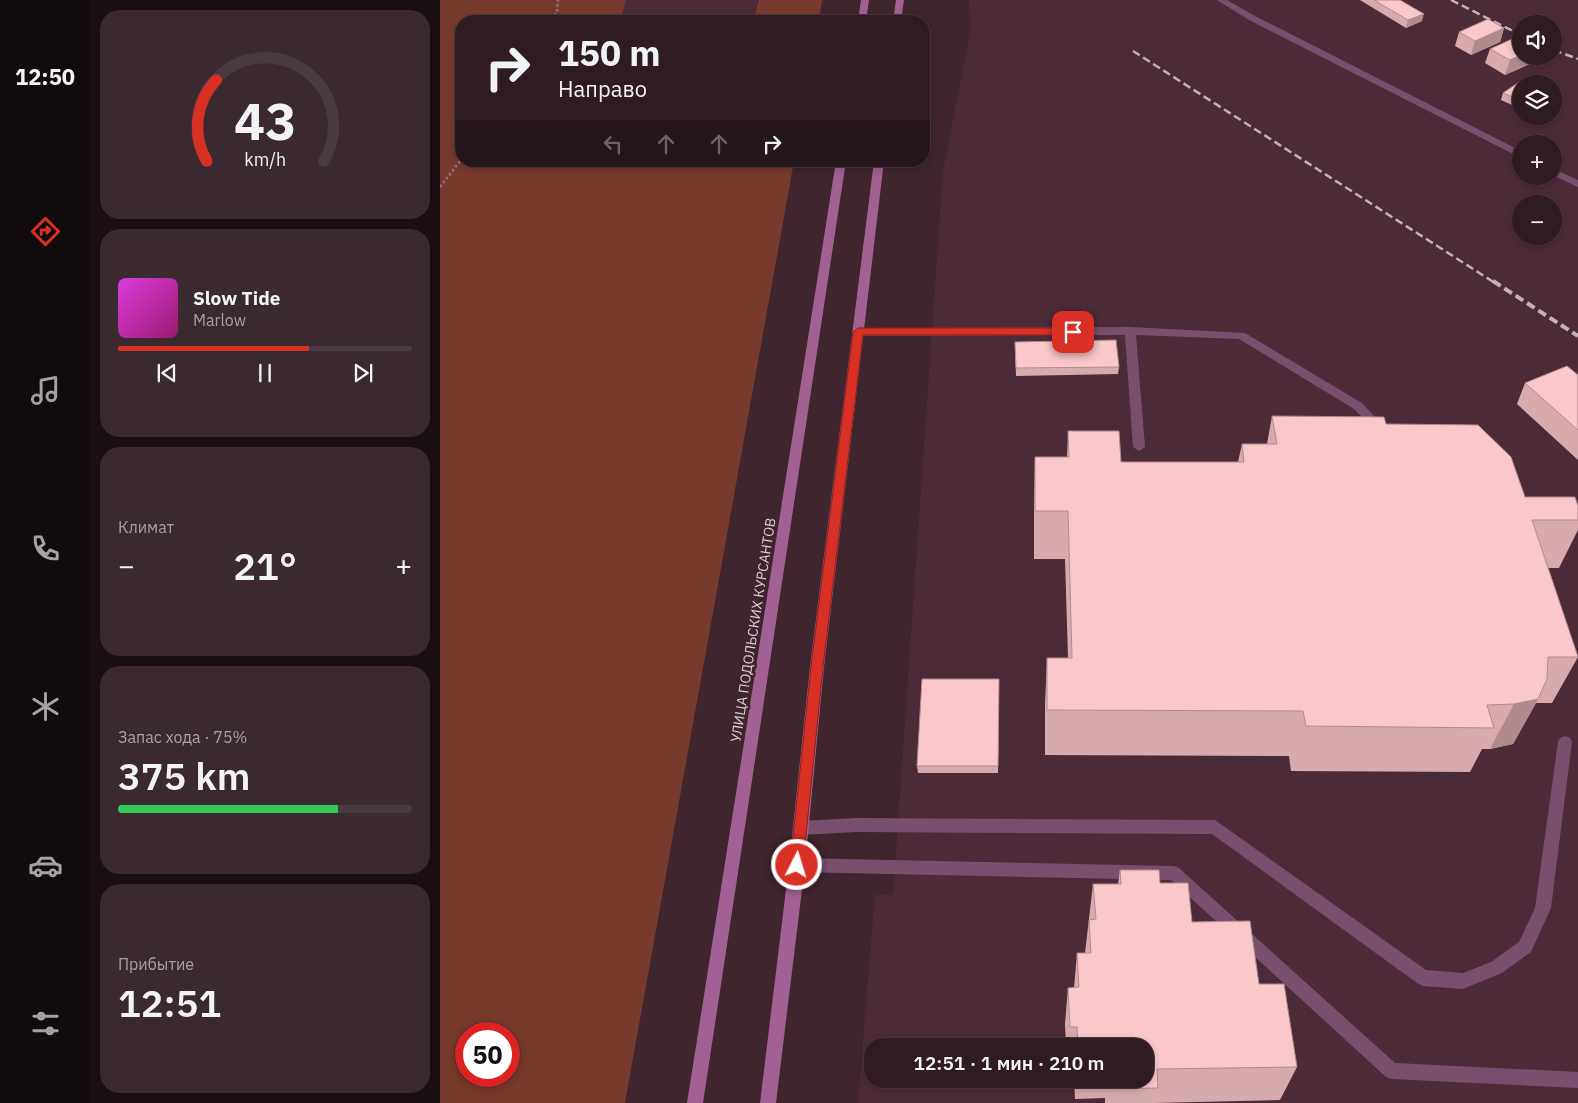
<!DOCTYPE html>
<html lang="ru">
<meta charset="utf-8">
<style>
:root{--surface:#2e1c22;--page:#3a292f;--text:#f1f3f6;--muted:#a7a1a5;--line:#493a40;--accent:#d93025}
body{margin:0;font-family:"IBM Plex Sans",sans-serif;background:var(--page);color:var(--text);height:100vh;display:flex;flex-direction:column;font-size:19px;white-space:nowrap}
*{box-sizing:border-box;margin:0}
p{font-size:16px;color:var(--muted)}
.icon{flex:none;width:28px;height:28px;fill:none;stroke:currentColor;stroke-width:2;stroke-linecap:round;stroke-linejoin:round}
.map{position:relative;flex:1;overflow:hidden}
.sheet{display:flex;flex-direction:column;gap:10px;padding:10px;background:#190f13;width:350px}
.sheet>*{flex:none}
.guide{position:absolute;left:15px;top:15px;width:475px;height:152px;border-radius:20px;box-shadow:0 2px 8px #0003,0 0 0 1px var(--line);background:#2e1c22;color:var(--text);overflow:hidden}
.fabs{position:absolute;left:1072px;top:15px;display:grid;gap:10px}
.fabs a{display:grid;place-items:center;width:50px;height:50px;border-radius:50%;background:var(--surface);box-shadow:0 2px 8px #0003,0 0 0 1px var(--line);font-size:25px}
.speed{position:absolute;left:15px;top:1022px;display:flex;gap:10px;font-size:25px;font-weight:700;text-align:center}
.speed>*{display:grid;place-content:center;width:65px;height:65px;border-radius:50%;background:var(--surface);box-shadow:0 2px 8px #0003,0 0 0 1px var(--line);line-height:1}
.speed .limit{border:8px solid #d22;background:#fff;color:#111}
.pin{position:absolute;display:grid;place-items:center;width:42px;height:42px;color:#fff;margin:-21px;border-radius:10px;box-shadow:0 2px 8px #0006}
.me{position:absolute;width:55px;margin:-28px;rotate:5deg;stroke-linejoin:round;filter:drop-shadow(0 0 4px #0008)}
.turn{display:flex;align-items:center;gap:18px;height:105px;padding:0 20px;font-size:22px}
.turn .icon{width:65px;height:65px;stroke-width:2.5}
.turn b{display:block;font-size:35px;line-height:42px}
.lanes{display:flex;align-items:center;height:48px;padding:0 20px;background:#0003;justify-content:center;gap:25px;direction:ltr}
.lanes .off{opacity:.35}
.big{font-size:38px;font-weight:600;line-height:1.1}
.sheet .widget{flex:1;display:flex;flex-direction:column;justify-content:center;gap:8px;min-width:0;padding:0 18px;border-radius:20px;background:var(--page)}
.sheet .dial{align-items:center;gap:0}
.dial svg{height:130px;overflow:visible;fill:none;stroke:var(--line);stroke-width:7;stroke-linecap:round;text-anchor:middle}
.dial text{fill:var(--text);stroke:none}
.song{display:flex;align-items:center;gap:15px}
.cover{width:60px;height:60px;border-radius:8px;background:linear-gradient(135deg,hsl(300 70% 55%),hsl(320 70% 35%))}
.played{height:5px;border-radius:2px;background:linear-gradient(90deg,var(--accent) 65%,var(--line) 65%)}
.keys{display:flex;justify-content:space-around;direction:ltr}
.heat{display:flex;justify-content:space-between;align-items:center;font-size:28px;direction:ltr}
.charge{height:8px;border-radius:4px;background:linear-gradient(90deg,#34c759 75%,var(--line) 0)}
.trip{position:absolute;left:424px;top:1038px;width:290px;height:50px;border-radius:20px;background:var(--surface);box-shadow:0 2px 8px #0003,0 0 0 1px var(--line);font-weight:600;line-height:50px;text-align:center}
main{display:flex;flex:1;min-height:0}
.menu{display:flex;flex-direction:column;width:90px;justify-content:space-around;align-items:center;background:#120b0e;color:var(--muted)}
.menu .icon{width:35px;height:35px}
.menu .selected{color:var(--accent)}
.menu b{font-size:22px;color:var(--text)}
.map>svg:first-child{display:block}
.built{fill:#4b2b37;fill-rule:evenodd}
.green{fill:#783a2c;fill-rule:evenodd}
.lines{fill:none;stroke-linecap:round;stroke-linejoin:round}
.path{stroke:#8c777f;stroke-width:2.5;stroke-dasharray:2.5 2.5;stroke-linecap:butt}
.lane{fill:#794f6e;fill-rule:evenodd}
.secondary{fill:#a26192;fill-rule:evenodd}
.rail-far1{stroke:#c3b1b8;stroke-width:2.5;stroke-dasharray:8 4;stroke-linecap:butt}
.rail{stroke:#c3b1b8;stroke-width:4;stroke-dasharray:9 4.5;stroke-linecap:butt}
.wall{fill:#d7abae}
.shaded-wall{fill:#af8b8d}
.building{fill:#fac7ca;stroke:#af8b8d}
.route{fill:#d93025;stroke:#8d1f18}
.labels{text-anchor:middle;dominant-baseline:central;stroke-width:5;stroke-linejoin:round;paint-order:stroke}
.street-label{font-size:14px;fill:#decdd3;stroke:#3e252e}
</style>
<main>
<nav class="menu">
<b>12:50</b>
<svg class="icon selected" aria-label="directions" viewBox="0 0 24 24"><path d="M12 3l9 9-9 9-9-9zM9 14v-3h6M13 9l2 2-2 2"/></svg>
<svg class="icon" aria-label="music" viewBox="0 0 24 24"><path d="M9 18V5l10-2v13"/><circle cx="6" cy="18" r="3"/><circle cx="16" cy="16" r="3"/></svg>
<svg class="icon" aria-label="phone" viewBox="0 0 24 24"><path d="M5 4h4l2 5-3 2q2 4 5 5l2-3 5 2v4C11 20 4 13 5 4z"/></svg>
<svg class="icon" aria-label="climate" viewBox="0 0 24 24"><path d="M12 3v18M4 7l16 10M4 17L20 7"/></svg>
<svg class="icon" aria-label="car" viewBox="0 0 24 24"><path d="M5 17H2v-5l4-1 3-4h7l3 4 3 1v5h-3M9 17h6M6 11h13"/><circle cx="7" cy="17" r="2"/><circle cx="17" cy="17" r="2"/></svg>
<svg class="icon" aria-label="filters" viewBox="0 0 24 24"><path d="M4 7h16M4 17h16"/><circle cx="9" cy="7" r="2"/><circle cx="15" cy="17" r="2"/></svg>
</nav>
<section class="sheet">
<div class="widget dial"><svg viewBox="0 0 100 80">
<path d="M14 69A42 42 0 1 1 86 69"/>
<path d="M14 69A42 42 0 0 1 20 19" stroke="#d93025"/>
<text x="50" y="56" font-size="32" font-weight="700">43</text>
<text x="50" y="72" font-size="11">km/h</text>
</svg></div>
<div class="widget">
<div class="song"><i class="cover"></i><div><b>Slow Tide</b><p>Marlow</p></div></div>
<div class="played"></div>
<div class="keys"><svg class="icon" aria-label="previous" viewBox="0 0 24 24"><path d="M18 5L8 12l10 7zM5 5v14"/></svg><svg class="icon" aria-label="pause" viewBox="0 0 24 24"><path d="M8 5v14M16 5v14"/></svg><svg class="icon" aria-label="next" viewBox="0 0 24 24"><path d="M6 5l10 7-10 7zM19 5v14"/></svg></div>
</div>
<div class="widget"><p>Климат</p>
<div class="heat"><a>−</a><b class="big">21°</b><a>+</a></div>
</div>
<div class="widget"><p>Запас хода · 75%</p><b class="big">375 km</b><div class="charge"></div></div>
<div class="widget"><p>Прибытие</p><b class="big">12:51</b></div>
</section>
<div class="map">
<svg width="1138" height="1103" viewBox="0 0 1138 1103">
<rect width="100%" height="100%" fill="#3e252e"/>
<!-- built -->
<path class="built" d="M 186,0 L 319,0 L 313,21 L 180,21 Z
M 529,0 L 1138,0 L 1138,1103 L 418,1103 L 435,895 L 453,895 L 503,171 L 530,33 ZM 1081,24 L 1114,24 L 1114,56 L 1081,56 ZM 1081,84 L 1114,84 L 1114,116 L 1081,116 ZM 1081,144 L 1114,144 L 1114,176 L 1081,176 ZM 1081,204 L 1114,204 L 1114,236 L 1081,236 ZM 432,1046 L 705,1046 L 705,1079 L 432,1079 Z"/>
<!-- green -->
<path class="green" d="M 0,0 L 186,0 L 180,21 L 21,21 L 21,161 L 354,161 L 185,1103 L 0,1103 ZM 26,1034 L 69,1034 L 69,1076 L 26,1076 Z
M 319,0 L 382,0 L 379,21 L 310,21 L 313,21 Z"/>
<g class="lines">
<!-- path -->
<path class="path" d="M 106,21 L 117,13 L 118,0
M 0,187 L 21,160"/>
<!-- lane -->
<path class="lane" d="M 777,0 L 787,0 L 815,16 L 1081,151 L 1081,158 L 809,20 Z
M 1114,169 L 1138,180 L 1138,187 L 1114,176 Z
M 690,327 L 805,333 L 922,403 L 945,428 L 939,432 L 935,431 L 914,409 L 799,339 L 696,335 L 705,447 L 699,451 L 693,447 L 685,335 L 418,336 L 413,332 L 418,328 Z
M 1125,736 L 1130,738 L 1132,742 L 1111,908 L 1091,952 L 1062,973 L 1023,989 L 983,986 L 977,983 L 772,834 L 416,832 L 360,835 L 355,833 L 353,828 L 355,823 L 360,821 L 416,818 L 775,820 L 986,970 L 1023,973 L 1051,962 L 1079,942 L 1095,908 L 1118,742 L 1120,738 Z
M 357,858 L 734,866 L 739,868 L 955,1063 L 1138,1072 L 1138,1088 L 952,1079 L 946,1077 L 731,880 L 357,872 L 352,870 L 349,865 L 352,860 Z"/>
<!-- secondary -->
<path class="secondary" d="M 421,0 L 429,0 L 426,21 L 418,21 Z
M 456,0 L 464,0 L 461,21 L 453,21 Z
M 396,161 L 406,161 L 263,1103 L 247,1103 Z
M 434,161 L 444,161 L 384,667 L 365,865 L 336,1103 L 320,1103 L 349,865 L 370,667 Z"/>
<!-- rail-far1 -->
<path class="rail-far1" d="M 1011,0 L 1081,35
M 1114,50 L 1138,59
M 693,51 L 1055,283"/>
<!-- rail -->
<path class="rail" d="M 1053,281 L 1138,336"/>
</g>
<!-- wall -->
<path class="wall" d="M 920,0 L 960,0 L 982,21 L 966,28 Z
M 1064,28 L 1060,42 L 1031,55 L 1015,46 L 1019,32 Z
M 1050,49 L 1099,60 L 1065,75 L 1045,63 Z
M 1081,84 L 1081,109 L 1061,100 L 1063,93 Z
M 575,342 L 679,367 L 678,374 L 576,376 Z
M 1138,375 L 1138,460 L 1077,404 L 1085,383 Z
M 832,416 L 946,424 L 1085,497 L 1138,506 L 1138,530 L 1119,568 L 1108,568 L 1138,657 L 1112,703 L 1096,703 L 1073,744 L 1050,749 L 1042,749 L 1030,772 L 851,771 L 849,756 L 605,755 L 605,704 L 607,658 L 628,658 L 625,559 L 594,559 L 594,506 L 595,457 L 627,457 L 628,431 L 681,462 L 798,462 L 802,444 L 827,444 Z
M 559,679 L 558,773 L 478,773 L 477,766 Z
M 680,870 L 720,883 L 752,922 L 819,984 L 857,1067 L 840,1100 L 714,1103 L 665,1103 L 665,1098 L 635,1099 L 634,1079 L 705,1079 L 705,1046 L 626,1046 L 625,1024 L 628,988 L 634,988 L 637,953 L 645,953 L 653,884 L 678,884 Z"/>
<!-- shaded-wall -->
<path class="shaded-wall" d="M 984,14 L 982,21 L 966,28 L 968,20 Z
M 1064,28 L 1060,42 L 1031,55 L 1035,41 Z
M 1081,55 L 1081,56 L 1100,56 L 1099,60 L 1065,75 L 1070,60 Z
M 1098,699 L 1073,744 L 1050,749 L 1074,704 Z"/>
<!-- building -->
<path class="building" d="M 934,0 L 960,0 L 984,14 L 968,20 Z
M 1048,19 L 1064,28 L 1035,41 L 1019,32 Z
M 1081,35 L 1081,55 L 1070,60 L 1050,49 Z
M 1079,82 L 1084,84 L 1081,84 L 1081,101 L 1063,93 Z
M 676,340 L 679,367 L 576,368 L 575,342 Z
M 1127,366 L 1138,375 L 1138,430 L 1085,383 Z
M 832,416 L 944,417 L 946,424 L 1038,425 L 1071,457 L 1085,497 L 1135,497 L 1138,506 L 1138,520 L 1092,520 L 1138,657 L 1108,657 L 1107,679 L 1098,699 L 1074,704 L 1047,705 L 1054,728 L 866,726 L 863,711 L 607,710 L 607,658 L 632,658 L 628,511 L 595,511 L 595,457 L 629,457 L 628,431 L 679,431 L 681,462 L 804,462 L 802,444 L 837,444 Z
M 482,679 L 559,679 L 558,766 L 477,766 Z
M 680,870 L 719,870 L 720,883 L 748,883 L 752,922 L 810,921 L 819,984 L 844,984 L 857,1067 L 717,1069 L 718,1088 L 672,1089 L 671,1079 L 705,1079 L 705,1046 L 638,1046 L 637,1027 L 630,1027 L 628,988 L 639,987 L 637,953 L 651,953 L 649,920 L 656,919 L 653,884 L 681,884 Z"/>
<!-- route -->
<path class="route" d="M 418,328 L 633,328 L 638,332 L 633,335 L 423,335 L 383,667 L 363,865 L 361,870 L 357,872 L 352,870 L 350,865 L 371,667 L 413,332 Z"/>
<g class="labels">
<!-- street labels -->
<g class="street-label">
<text transform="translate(313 630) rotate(-81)">УЛИЦА ПОДОЛЬСКИХ КУРСАНТОВ</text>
</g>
</g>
</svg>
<div class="fabs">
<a><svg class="icon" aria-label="sound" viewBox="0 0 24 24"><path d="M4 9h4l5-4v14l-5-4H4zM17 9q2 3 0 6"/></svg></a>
<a><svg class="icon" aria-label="layers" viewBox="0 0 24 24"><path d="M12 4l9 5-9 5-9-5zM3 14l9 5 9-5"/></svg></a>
<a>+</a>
<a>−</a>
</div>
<div class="speed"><div class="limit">50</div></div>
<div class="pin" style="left:633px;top:332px;background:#d93025"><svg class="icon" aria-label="arrive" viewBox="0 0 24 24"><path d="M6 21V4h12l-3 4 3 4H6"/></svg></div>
<svg class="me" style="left:357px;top:865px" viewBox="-20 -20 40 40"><circle r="17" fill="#d93025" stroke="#fff" stroke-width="3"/><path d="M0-11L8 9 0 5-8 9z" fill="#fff"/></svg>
<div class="trip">12:51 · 1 мин · 210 m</div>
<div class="guide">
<div class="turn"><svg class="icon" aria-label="right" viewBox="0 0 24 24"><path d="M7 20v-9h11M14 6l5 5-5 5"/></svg><div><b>150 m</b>Направо</div></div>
<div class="lanes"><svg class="icon off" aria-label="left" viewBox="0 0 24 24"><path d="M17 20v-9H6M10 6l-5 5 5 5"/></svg><svg class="icon off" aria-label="ahead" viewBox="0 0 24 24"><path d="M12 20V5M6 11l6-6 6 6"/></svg><svg class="icon off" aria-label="ahead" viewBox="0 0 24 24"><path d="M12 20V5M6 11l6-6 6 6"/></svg><svg class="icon" aria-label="right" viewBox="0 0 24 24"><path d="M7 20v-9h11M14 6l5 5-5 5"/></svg></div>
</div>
</div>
</main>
